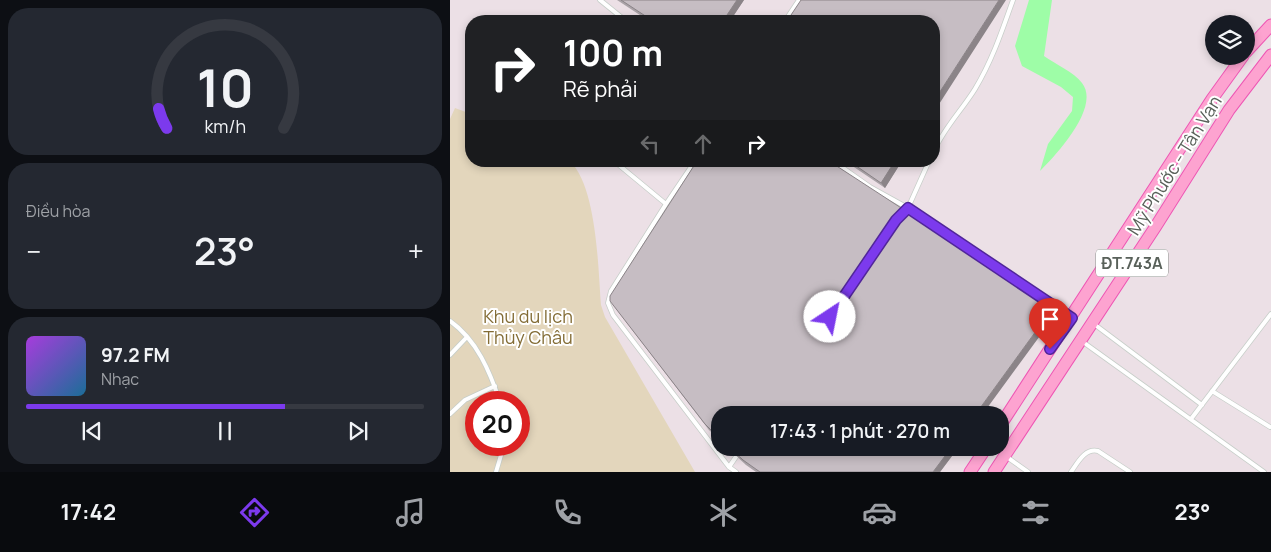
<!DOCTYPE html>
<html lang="vi">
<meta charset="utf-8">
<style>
:root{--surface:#171b24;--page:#242831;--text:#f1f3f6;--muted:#9ea1a6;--line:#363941;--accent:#7c3aed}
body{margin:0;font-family:Manrope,sans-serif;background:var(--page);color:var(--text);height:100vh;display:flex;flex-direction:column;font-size:19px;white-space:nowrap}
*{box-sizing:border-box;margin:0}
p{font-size:16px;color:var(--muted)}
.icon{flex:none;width:28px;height:28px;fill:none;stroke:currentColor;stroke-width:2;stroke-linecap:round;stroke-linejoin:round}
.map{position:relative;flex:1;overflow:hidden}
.details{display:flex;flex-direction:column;gap:8px;padding:8px;background:#0d0f14;width:450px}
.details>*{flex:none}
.guide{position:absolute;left:15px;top:15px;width:475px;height:152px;border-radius:20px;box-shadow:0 2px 8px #0003;background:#202124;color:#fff;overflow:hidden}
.fabs{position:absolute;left:755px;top:15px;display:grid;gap:10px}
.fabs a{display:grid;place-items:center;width:50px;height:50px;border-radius:50%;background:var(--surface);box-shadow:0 2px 8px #0003;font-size:25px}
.speed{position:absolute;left:15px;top:391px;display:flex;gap:10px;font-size:25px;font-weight:700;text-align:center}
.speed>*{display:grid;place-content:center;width:65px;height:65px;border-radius:50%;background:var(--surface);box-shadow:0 2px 8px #0003;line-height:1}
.speed .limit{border:8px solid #d22;background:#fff;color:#111}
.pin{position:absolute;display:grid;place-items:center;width:42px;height:42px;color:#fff;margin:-51px -21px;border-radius:50% 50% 50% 0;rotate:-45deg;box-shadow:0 0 5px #0007}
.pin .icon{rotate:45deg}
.me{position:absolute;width:55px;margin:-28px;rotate:34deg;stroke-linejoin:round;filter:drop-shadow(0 0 4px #0008)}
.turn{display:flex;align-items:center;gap:18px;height:105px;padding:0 15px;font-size:22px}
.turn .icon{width:65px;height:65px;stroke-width:2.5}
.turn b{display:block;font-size:35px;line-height:42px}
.lanes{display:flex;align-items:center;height:48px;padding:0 15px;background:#0003;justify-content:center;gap:25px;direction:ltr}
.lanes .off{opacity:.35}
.big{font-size:38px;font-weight:600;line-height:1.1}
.details .tile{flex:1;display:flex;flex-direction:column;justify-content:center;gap:8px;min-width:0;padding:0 18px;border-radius:20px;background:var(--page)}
.details .dial{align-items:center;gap:0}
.dial svg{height:130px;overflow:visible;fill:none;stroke:var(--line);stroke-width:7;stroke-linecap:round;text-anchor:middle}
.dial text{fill:var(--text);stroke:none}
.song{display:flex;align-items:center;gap:15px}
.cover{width:60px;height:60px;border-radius:8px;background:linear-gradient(135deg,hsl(280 70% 55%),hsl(200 70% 35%))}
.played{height:5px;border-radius:2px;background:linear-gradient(90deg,var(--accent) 65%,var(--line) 65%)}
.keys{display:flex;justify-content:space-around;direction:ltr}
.heat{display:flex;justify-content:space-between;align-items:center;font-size:28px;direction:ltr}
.trip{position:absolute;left:261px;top:406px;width:298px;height:50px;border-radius:20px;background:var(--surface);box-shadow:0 2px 8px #0003;font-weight:600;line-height:50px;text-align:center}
.tabs{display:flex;height:80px;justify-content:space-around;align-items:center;background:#090b0e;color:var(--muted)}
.tabs .icon{width:35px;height:35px}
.tabs .current{color:var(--accent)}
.tabs b{font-size:22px;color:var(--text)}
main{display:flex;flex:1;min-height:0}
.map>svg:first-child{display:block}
.green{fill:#e3d6bc;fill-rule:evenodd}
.water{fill:#9efda7}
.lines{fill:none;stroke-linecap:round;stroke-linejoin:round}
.service-casing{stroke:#c7cec9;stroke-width:5.5}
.primary-casing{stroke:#ee56b4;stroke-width:13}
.service{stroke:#fff;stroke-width:4}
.primary{stroke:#fda3d0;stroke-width:11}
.wall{fill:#aaa3a8}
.shaded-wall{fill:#8b8488}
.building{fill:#c6bdc3;stroke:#8b8488}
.route-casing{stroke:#51269a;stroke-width:12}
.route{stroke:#7c3aed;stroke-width:9}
.labels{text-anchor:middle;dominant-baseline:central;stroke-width:4;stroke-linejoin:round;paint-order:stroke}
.shield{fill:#fff;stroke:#8b908c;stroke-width:1}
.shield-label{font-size:16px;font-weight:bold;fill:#59615a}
.street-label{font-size:18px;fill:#59615a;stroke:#fff}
.park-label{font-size:18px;fill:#836c35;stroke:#fff}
</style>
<main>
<section class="details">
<div class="tile dial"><svg viewBox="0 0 100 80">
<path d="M14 69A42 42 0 1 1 86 69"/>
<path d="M14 69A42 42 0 0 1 9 57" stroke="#7c3aed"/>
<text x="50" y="56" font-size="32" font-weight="700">10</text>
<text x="50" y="72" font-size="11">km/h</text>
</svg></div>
<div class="tile"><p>Điều hòa</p>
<div class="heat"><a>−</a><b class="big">23°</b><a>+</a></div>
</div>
<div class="tile">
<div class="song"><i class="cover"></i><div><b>97.2 FM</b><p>Nhạc</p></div></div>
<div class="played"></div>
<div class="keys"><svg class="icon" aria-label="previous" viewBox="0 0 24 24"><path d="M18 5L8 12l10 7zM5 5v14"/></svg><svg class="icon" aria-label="pause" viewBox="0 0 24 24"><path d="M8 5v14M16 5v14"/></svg><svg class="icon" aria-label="next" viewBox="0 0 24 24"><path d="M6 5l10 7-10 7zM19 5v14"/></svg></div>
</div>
</section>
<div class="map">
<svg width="821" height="472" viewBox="0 0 821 472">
<rect width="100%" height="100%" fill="#ece0e6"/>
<!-- green -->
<path class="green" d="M 5,108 L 21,114 L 21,161 L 120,161 C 147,188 148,267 151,305 L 155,317 L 245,472 L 0,472 L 0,119 ZM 26,402 L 69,402 L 69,445 L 26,445 Z"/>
<!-- water -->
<path class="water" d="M 579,0 L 602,0 L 594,56 C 605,64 624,72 632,83 C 651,107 606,155 590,171 L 598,144 L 622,111 L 623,97 L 611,87 L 572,66 L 565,46 Z"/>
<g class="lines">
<!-- service casing -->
<g class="service-casing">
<path id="service" d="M 150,0 L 176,21
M 335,21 L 349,0
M 484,151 C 494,128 512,110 525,89 C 542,61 552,31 563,0
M 164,161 L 216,204 L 161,291 L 158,303 L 163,315 L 279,467 L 286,472
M 383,161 L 420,187 L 458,208 L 452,213
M 479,161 L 458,208 L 619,316
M 216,204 L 245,161
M 0,321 C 27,340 40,372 50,402
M 644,324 L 752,405
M 633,342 L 814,472
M 0,355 L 17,337
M 762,391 L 820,427
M 0,414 L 15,400 L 45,386
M 741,419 L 821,314
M 557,457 L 578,472
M 279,467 L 292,448
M 46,472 L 54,445
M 621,472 C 628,462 635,448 648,451 L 680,472"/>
</g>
<!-- primary casing -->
<g class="primary-casing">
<path id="primary" d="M 796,52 L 821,25
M 550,426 L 762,99 L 793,56
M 520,472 L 536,448
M 544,472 L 706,226 L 779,110 L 821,55"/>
</g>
<!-- service -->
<use href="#service" class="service"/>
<!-- primary -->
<use href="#primary" class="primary"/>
</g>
<!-- wall -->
<path class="wall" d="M 167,0 L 294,0 L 280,21 L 199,21 Z
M 395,161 L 452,161 L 435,188 Z
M 164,306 L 602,309 L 606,314 L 270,415 L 270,440 L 259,430 Z
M 278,448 L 508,448 L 490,472 L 306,472 L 296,465 Z"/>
<!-- shaded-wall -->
<path class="shaded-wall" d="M 287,0 L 294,0 L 280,21 L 273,21 Z
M 549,0 L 556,0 L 484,112 L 484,101 Z
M 445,161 L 452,161 L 435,188 L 431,183 Z
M 602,309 L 606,314 L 532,415 L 525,415 Z
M 501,448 L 508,448 L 490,472 L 483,472 Z"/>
<!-- building -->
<path class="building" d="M 171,0 L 287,0 L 273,21 L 203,21 Z
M 351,0 L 549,0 L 484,101 L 484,21 L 337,21 Z
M 247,161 L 379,161 L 505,243 L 602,309 L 525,415 L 270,415 L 270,439 L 255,424 L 160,301 L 160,296 Z
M 399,161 L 445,161 L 431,183 Z
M 280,448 L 501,448 L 483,472 L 310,472 L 293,460 Z"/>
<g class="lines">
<!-- route casing -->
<g class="route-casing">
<path id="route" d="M 380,317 L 446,220 L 458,208 L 622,318 L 600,349"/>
</g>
<!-- route -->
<use href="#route" class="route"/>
</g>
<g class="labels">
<!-- shield labels -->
<rect class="shield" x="646" y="249.5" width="72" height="27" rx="4"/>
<g class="shield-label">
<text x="682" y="263">ĐT.743A</text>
</g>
<!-- street labels -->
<g class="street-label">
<text transform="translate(724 165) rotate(-58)">Mỹ Phước - Tân Vạn</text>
</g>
<!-- park labels -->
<g class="park-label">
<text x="78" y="316">Khu du lịch<tspan x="78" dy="21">Thủy Châu</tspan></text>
</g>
</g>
</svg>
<div class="fabs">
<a><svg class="icon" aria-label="layers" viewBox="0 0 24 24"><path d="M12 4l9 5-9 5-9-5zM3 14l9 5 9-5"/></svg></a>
</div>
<div class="speed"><div class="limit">20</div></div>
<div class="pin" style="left:600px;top:349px;background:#d93025"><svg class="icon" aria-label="arrive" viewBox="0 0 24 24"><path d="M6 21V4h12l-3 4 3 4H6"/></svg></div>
<svg class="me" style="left:380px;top:317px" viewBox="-20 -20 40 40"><circle r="19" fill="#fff"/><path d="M0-13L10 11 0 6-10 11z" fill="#7c3aed"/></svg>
<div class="trip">17:43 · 1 phút · 270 m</div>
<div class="guide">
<div class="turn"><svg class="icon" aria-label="right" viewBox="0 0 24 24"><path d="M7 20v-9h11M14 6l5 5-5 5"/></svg><div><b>100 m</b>Rẽ phải</div></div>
<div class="lanes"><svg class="icon off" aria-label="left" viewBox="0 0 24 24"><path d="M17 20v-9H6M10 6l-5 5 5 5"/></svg><svg class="icon off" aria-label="ahead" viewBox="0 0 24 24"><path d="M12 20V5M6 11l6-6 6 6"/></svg><svg class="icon" aria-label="right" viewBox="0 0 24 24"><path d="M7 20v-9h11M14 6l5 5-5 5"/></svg></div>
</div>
</div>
</main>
<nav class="tabs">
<b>17:42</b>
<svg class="icon current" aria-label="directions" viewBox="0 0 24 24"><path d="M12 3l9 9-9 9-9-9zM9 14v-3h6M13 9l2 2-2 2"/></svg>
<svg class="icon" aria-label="music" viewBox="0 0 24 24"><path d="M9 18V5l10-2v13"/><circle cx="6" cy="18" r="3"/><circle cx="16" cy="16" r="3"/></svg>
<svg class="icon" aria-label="phone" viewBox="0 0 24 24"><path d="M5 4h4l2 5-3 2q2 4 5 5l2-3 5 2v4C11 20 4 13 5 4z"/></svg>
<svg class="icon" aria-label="climate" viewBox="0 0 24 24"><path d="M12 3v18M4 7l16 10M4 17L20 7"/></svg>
<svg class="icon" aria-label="car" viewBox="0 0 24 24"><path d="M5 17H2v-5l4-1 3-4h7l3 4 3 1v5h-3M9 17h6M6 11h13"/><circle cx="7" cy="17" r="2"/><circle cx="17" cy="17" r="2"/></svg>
<svg class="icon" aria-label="filters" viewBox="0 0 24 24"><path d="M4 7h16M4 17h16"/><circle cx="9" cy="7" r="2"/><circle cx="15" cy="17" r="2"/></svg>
<b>23°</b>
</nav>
